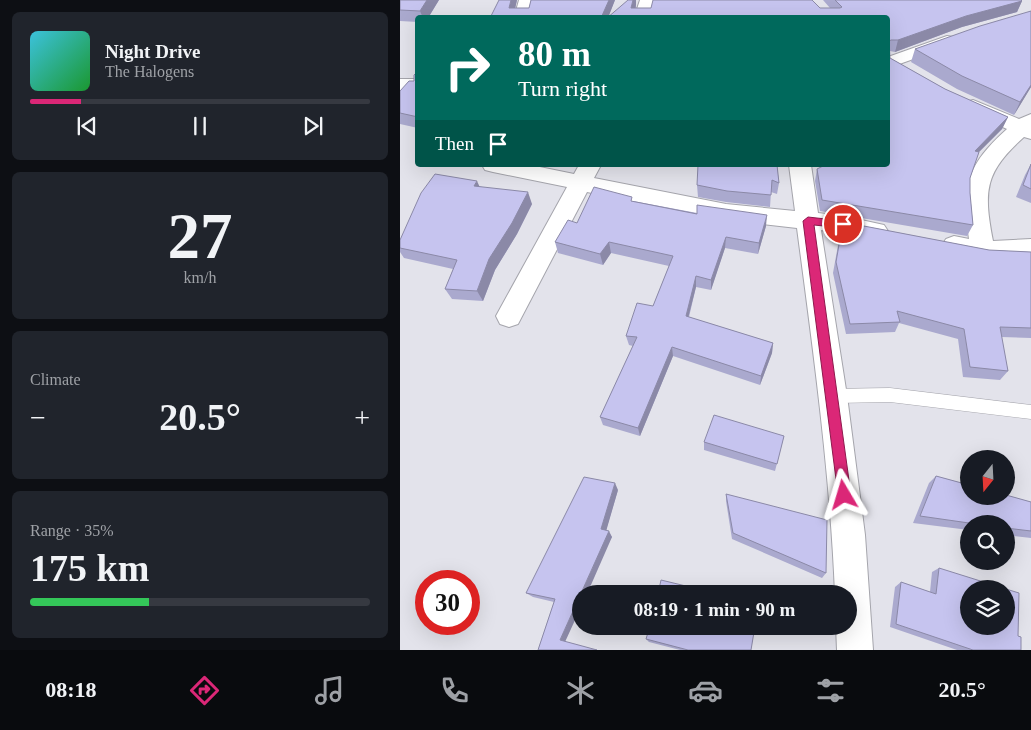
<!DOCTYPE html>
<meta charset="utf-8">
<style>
:root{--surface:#171b24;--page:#20242c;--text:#f1f3f6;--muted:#9ea1a6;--line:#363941;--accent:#db2777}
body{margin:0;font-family:Georgia,serif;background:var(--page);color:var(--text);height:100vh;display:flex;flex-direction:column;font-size:19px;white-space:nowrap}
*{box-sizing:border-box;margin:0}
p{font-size:16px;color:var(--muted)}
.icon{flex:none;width:28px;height:28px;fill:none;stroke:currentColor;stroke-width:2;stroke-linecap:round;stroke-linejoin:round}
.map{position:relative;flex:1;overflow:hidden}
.details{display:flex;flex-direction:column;gap:12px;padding:12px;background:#0d0f14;width:400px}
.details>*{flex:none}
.hud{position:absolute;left:15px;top:15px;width:475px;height:152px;border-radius:5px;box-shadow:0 5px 20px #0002;background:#00695c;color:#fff;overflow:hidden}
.needle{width:32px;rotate:198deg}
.tools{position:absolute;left:560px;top:450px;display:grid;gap:10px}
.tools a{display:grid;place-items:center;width:55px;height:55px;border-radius:50%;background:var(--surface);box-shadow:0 5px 20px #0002;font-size:25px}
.speed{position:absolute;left:15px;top:570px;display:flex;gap:10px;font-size:25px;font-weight:700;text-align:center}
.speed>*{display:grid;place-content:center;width:65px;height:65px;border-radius:50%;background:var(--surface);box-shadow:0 5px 20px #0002;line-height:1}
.speed .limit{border:8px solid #d22;background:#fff;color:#111}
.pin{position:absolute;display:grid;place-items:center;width:42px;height:42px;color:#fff;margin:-21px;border:2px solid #fff;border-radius:50%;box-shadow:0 1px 5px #0007}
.me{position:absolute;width:55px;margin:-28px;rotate:353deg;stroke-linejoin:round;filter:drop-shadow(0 0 4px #0008)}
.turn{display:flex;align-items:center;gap:18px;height:105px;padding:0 20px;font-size:22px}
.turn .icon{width:65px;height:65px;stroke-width:2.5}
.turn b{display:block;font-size:35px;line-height:42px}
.then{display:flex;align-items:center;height:48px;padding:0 20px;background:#0003;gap:10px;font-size:19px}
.big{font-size:38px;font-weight:600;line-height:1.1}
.details .widget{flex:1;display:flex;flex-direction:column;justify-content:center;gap:8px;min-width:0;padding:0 18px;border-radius:8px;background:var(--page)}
.details .dial{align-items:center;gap:0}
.dial b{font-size:65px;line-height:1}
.song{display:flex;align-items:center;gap:15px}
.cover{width:60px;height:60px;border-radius:8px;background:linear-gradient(135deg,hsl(190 70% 55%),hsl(130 70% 35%))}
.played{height:5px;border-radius:2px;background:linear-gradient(90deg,var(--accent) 15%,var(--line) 15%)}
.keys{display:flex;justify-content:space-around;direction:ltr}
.heat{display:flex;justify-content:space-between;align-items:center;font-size:28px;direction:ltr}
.charge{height:8px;border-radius:4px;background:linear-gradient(90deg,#34c759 35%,var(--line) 0)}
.trip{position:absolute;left:172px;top:585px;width:285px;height:50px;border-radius:25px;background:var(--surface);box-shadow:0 5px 20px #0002;font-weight:600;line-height:50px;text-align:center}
.tab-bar{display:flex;height:80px;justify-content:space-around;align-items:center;background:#090b0e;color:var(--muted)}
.tab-bar .icon{width:35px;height:35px}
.tab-bar .active{color:var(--accent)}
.tab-bar b{font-size:22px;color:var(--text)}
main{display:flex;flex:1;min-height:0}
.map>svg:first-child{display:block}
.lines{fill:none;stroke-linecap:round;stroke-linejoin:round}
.lane-casing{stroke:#a5a5ac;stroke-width:1}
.street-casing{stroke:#a5a5ac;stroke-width:2}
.lane{fill:#fff;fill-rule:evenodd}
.street{fill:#fff;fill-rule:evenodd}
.wall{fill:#aaa9ce}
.shaded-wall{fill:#8b89a7}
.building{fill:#c6c4ef;stroke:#8b89a7}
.route{fill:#db2777;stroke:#8e194d}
</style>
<main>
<section class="details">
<div class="widget">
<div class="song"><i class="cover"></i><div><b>Night Drive</b><p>The Halogens</p></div></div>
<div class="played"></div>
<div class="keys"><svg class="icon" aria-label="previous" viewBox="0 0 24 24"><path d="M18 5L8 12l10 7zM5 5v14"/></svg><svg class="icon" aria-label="pause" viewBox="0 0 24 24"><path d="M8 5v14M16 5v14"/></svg><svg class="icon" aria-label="next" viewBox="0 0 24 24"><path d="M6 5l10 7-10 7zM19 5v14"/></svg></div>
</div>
<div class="widget dial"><b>27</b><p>km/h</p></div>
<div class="widget"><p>Climate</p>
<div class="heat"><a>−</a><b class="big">20.5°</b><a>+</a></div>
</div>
<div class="widget"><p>Range · 35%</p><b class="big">175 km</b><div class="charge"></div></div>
</section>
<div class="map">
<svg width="631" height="650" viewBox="0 0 631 650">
<rect width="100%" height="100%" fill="#e3e3eb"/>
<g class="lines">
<!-- lane casing -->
<g class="lane-casing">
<path id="lane" d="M 490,388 L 631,405 L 631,419 L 490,402 L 433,403 L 428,401 L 426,396 L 428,391 L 433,389 Z"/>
</g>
<!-- street casing -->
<g class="street-casing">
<path id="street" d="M 119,0 L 135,0 L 131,18 L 114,18 Z
M 240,0 L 256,0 L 251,18 L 234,18 Z
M 547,36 L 553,37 L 556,41 L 553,45 L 488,68 L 488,57 Z
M 0,79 L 18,79 L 18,91 L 0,91 Z
M 573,100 L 619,119 L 631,114 L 631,139 L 624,137 C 585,172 583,190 593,241 L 631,239 L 631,257 L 583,259 L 546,251 L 542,245 L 546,239 L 554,236 L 569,239 C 561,186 567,165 607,129 L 566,110 L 563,106 L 566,102 Z
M 82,165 L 130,165 L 174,174 L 179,165 L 201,165 L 194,178 L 326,204 L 395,211 L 389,165 L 411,165 L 418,213 L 443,216 L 484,225 L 488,231 L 484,237 L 476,240 L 421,230 L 447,396 L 465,535 L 473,650 L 437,650 L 436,626 L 449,626 L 449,594 L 435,594 C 430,471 413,349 397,228 L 326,220 L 187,192 L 118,324 L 109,327 L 100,324 L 96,316 L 167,187 L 93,172 L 85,170 Z"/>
</g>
<!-- lane -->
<use href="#lane" class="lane"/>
<!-- street -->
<use href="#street" class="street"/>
</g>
<!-- wall -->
<path class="wall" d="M 0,0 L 39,0 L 28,18 L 18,18 L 18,22 L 0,21 Z
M 117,0 L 115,8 L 129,8 L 131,0 L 215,0 L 208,17 L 236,5 L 236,8 L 430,8 L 423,0 L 621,0 L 622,1 L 617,12 L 562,27 L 495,52 L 490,51 L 490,58 L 545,89 L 608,117 L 602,129 L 579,152 L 570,178 L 570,193 L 573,225 L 567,236 L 420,211 L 415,181 L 417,169 L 488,165 L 488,18 L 90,18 Z
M 515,49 L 631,87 L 614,115 L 557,89 L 511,62 Z
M 18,71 L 18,128 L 0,124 L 0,91 L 14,81 Z
M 631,164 L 631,203 L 616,197 L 625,175 Z
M 377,165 L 379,183 L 377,194 L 371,192 L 370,207 L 326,202 L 298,197 L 297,185 Z
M 79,186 L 132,204 L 117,234 L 95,270 L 83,301 L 52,299 L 45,289 L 53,269 L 4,258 L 0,252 L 0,240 Z
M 233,201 L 366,226 L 358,254 L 325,248 L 311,290 L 296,287 L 289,317 L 373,343 L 372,353 L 360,385 L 273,356 L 240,436 L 203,425 L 200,417 L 233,346 L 229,345 L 226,336 L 253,306 L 269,266 L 211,253 L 203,265 L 158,253 L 155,242 L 177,223 Z
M 443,222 L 589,250 L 631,252 L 631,338 L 601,337 L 608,371 L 600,380 L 563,377 L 558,339 L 499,323 L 495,332 L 446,334 L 433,273 L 440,234 Z
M 384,436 L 375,471 L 304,450 L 304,442 Z
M 536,476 L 631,502 L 631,538 L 606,535 L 606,524 L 569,524 L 569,530 L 513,523 L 529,483 Z
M 218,490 L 206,530 L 212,537 L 138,650 L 154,602 L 133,597 L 126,593 Z
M 326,494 L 426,573 L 422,578 L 332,539 L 326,501 Z
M 539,568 L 618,636 L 621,650 L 557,650 L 490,627 L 495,587 L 501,582 L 530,592 L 532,572 Z
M 246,639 L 351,650 L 280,650 L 249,642 Z"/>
<!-- shaded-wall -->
<path class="shaded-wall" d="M 27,0 L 39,0 L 28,18 L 23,18 L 20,11 Z
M 111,0 L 117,0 L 113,18 L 109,8 Z
M 209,0 L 215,0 L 208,18 L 201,18 Z
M 233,0 L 236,0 L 236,5 L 233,18 L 231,8 Z
M 622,1 L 617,12 L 562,27 L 495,52 L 498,40 L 566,16 Z
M 631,85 L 631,87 L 614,115 L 620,102 Z
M 608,117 L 602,129 L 569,162 L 575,151 Z
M 77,181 L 82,192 L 74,186 Z
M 128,192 L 132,204 L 117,234 L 95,270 L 83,301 L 77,291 L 89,259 Z
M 367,215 L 366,226 L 358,254 L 359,243 Z
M 326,237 L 325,248 L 311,290 L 311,280 Z
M 209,242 L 211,253 L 203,265 L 200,254 Z
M 296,276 L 296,287 L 286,326 L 286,316 Z
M 373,343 L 372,353 L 360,385 L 361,376 Z
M 272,347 L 273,356 L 240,436 L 238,428 Z
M 215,483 L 218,490 L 205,535 L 201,529 Z
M 209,531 L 212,537 L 187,594 L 181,594 L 181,607 L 165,642 L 160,640 Z"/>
<!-- building -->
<path class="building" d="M 0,0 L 27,0 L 20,11 L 0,10 Z
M 99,0 L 111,0 L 109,8 L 129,8 L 131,0 L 209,0 L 201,18 L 90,18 Z
M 228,0 L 233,0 L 231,8 L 251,8 L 253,0 L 412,0 L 420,8 L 440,8 L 442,7 L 435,0 L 621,0 L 622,1 L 566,16 L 498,40 L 491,40 L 489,41 L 490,58 L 545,89 L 608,117 L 575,151 L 579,152 L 570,178 L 570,193 L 573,225 L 422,200 L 417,169 L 425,165 L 488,165 L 488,18 L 207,18 Z
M 631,11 L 631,85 L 620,102 L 562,76 L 515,49 L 580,26 Z
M 18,71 L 18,117 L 0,113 L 0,91 L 9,81 L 14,81 L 14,75 Z
M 631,164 L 631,189 L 623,185 Z
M 298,165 L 377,165 L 379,183 L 372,180 L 371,195 L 327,191 L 297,185 Z
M 35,174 L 77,181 L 74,186 L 128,192 L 112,223 L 89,259 L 77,291 L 45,289 L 57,260 L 0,248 L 0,240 L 21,193 Z
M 194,187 L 232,197 L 231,201 L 297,214 L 297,205 L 367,215 L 359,243 L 326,237 L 311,280 L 296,276 L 286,316 L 373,343 L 361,376 L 272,347 L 238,428 L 200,417 L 237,337 L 226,336 L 237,303 L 253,306 L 273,256 L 209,242 L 200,254 L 155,242 L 168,220 L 177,223 Z
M 443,222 L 589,250 L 631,252 L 631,328 L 600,327 L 608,371 L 570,367 L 564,329 L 497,311 L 500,322 L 450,324 L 436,262 Z
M 314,415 L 384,436 L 377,464 L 304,442 Z
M 536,476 L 569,485 L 569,496 L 606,496 L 606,495 L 631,502 L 631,531 L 606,528 L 606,524 L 576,524 L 520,516 Z
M 184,477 L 215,483 L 201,529 L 209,531 L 160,640 L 197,650 L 138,650 L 155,599 L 126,593 Z
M 326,494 L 427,520 L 426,573 L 333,533 Z
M 539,568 L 606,589 L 569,589 L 569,626 L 606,626 L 606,589 L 619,593 L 618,636 L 621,637 L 621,650 L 573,650 L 496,624 L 501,582 L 536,594 Z
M 261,580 L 319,594 L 258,594 Z
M 250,626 L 355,626 L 351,650 L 288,650 L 246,639 Z"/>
<!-- route -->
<path class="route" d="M 408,217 L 443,221 L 448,224 L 443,228 L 414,225 L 451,495 L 449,500 L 444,502 L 440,500 L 438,495 L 403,221 Z"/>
</svg>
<div class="tools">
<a><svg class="needle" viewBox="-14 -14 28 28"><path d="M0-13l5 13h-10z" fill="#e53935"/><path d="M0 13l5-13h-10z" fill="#9ea1a6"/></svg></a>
<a><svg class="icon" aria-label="search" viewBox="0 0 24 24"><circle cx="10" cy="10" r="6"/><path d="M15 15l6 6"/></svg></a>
<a><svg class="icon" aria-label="layers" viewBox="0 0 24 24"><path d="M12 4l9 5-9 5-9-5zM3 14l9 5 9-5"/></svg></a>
</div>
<div class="speed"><div class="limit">30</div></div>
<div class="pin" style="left:443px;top:224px;background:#d93025"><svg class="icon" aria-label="arrive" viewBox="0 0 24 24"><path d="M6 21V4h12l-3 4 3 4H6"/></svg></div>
<svg class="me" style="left:444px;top:495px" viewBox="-20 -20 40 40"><path d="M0-17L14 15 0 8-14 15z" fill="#db2777" stroke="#fff" stroke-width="4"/></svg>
<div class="trip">08:19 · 1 min · 90 m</div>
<div class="hud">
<div class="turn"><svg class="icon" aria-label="right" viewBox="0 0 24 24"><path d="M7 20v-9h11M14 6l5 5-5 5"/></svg><div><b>80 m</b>Turn right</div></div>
<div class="then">Then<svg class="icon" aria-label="arrive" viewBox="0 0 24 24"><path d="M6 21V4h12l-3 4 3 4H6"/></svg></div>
</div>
</div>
</main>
<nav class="tab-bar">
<b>08:18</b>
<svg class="icon active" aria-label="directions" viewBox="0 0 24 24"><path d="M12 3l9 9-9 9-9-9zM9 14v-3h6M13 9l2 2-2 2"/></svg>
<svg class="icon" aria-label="music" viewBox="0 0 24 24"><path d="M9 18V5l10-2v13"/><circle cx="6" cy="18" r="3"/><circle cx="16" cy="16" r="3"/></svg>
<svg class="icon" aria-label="phone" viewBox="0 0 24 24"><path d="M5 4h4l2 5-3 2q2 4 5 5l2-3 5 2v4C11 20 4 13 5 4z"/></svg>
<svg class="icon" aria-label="climate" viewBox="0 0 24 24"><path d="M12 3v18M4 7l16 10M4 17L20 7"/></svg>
<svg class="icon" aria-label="car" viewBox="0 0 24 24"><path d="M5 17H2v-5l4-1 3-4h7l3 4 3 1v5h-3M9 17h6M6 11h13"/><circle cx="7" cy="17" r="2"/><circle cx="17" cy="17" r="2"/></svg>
<svg class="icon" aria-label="filters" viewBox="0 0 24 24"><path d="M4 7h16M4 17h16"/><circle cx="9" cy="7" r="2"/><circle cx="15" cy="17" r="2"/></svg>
<b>20.5°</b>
</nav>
